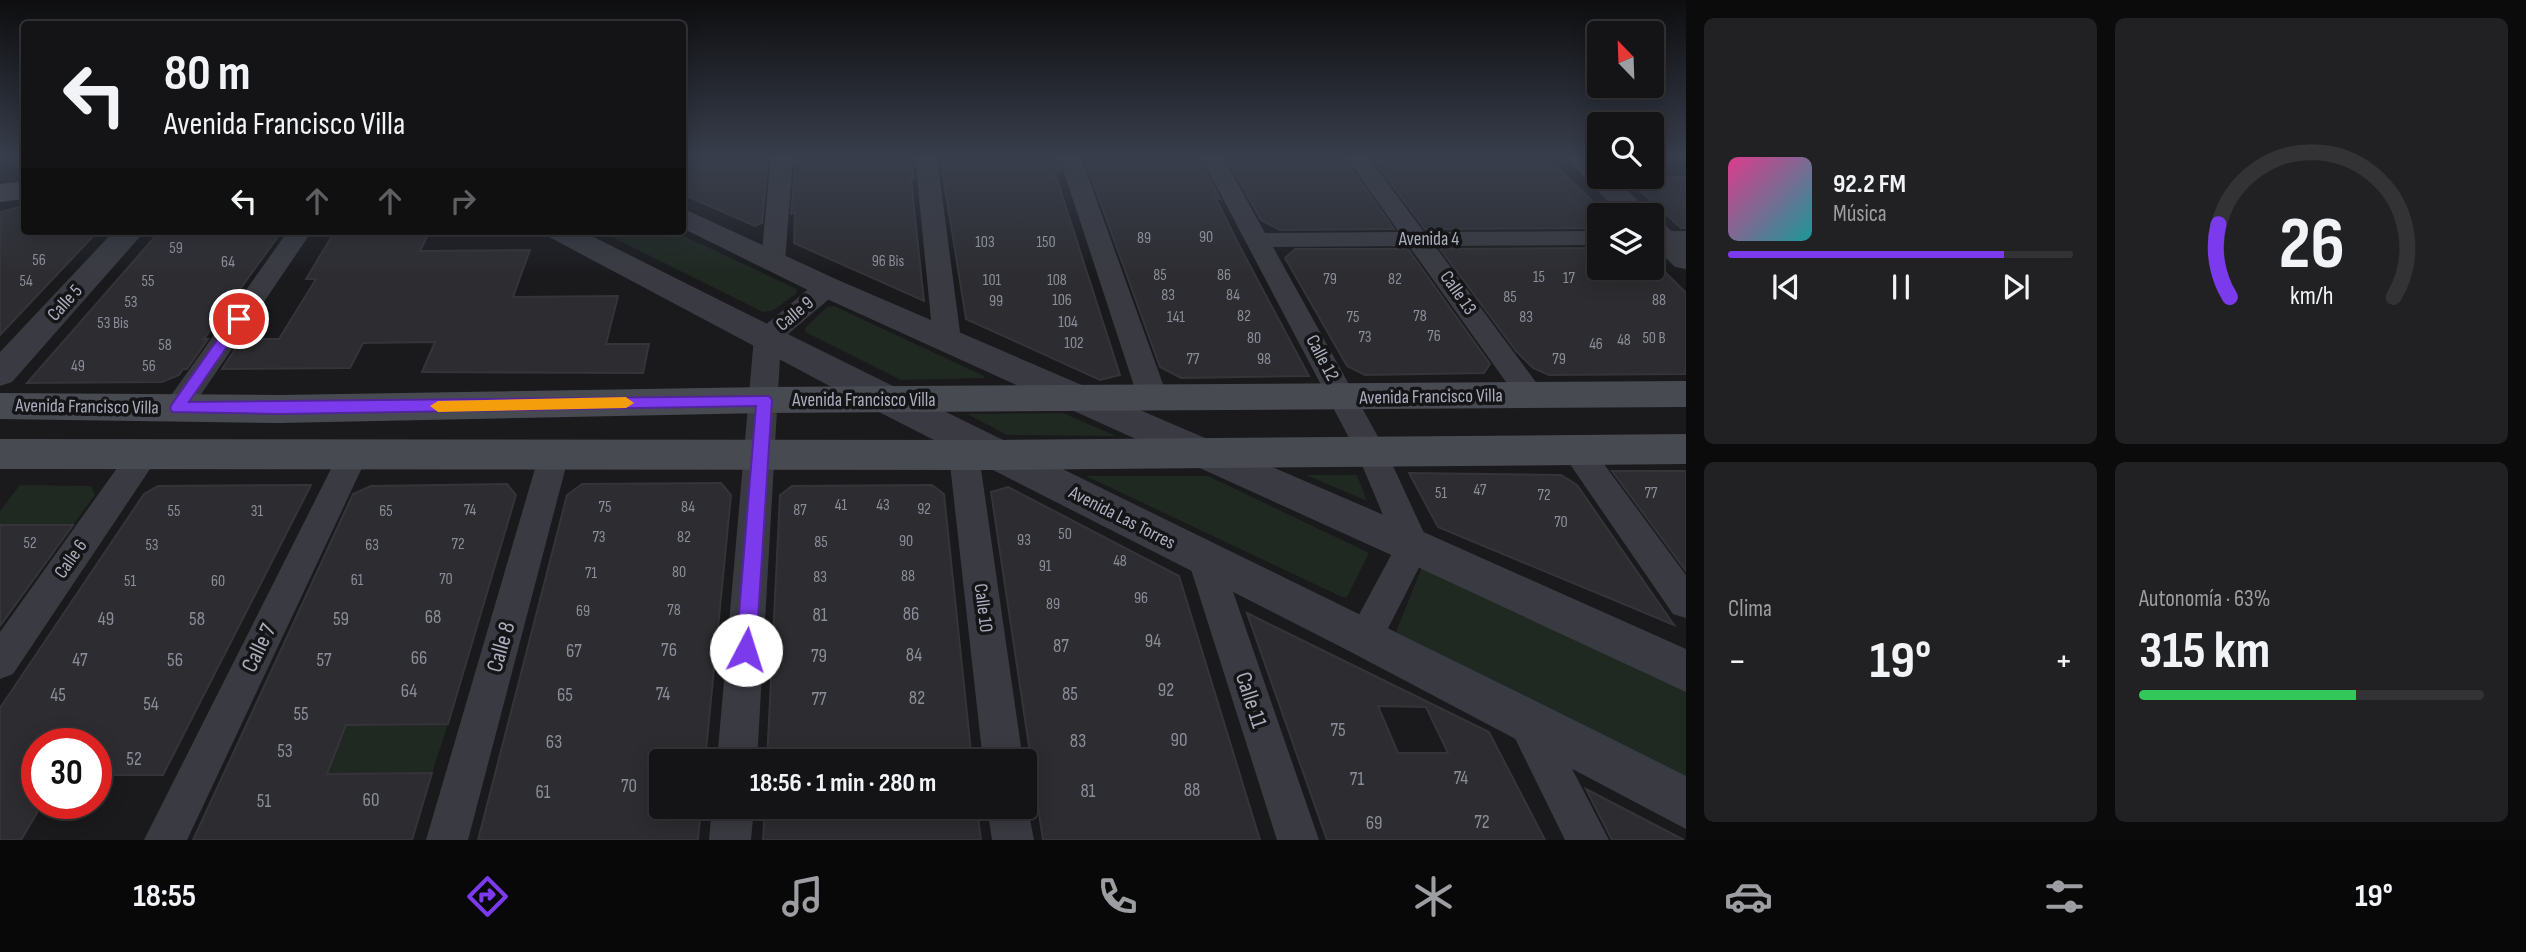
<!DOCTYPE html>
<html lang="es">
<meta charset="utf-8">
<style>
:root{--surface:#141416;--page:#212123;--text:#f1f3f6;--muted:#9d9ea1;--line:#333335;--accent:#7c3aed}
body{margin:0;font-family:"Sofia Sans Condensed",sans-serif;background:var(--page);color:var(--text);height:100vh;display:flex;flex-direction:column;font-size:26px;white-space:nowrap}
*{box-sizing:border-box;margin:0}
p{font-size:23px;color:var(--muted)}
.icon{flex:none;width:38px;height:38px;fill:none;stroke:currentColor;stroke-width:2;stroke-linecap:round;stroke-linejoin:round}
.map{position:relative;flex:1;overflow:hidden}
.sheet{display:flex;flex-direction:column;gap:18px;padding:18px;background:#0b0b0c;width:840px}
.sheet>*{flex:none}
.hud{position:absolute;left:21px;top:21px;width:665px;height:214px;border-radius:7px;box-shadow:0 4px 18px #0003,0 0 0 2px var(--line);background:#141416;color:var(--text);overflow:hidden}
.needle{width:46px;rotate:337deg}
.fabs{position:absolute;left:1587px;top:21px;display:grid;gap:14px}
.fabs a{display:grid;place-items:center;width:77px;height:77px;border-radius:7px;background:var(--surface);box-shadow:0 4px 18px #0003,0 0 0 2px var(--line);font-size:35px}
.speed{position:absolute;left:21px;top:728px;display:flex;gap:14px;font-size:35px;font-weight:700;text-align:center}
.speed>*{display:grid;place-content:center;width:91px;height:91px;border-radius:50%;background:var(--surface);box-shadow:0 4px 18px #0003,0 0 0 2px var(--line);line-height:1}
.speed .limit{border:10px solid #d22;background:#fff;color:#111}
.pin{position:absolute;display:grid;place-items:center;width:60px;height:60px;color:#fff;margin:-30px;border:4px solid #fff;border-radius:50%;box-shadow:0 2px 7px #0007}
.me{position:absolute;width:77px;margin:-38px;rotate:5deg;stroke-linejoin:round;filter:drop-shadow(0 0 5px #0008)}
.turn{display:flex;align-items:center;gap:24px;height:147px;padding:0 28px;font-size:32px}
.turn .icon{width:91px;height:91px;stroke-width:2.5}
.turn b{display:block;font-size:49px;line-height:60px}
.lanes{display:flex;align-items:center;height:66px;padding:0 28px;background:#0003;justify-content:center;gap:35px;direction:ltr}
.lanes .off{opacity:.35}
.big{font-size:52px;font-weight:700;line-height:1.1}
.sheet .widget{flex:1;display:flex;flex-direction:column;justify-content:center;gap:10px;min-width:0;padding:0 24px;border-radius:10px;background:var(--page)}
.sheet .dial{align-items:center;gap:0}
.dial svg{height:182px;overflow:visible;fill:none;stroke:var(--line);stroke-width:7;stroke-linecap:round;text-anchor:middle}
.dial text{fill:var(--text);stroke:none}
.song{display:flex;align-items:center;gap:21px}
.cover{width:84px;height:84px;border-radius:10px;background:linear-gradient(135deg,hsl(330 70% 55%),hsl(180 70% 35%))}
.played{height:7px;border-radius:4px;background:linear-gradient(90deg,var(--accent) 80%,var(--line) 80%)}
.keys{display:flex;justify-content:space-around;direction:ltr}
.heat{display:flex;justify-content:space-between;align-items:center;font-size:38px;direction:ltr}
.charge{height:10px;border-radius:5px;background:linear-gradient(90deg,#34c759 63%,var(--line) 0)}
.sheet .tiles{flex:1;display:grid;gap:18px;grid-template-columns:repeat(2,1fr)}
.trip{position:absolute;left:649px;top:749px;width:388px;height:70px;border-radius:7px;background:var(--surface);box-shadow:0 4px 18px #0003,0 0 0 2px var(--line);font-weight:700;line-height:70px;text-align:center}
.menu{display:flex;height:112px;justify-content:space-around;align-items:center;background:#080809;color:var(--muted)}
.menu .icon{width:49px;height:49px}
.menu .on{color:var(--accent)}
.menu b{font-size:32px;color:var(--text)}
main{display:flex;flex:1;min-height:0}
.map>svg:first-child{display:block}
.green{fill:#1f2821}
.building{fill:#2d2d31;stroke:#343439;stroke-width:2;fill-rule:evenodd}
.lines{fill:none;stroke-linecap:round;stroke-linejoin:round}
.minor{fill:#3a3b42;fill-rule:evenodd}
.tertiary{fill:#3a3b42;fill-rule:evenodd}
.secondary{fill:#484a52;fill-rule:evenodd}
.route{fill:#7c3aed;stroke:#51269a;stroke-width:2}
.slow{fill:#f59e0b}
.labels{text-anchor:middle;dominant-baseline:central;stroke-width:7;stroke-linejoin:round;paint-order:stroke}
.number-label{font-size:16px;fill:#8b8e99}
.street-label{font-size:19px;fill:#abafbd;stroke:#151518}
.near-number-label{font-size:19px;fill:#8b8e99}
.near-street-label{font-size:23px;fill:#abafbd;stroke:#151518}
</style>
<main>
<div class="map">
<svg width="1686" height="840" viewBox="0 0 1686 840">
<rect width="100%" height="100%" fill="#1a1a1d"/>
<!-- green -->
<path class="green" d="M 600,231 L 673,231 L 797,289 L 796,294 L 772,311 L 763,312 Z
M 834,306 L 984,376 L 985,378 L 901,380 L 805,332 L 805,328 L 827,307 Z
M 1063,413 L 1116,436 L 1007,435 L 967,414 Z
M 1306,475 L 1357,475 L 1367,501 Z
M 1086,476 L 1208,476 L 1369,553 L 1347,597 L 1342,597 Z
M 20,485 L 91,486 L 95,495 L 73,525 L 0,525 L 0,511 Z
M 1422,567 L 1686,691 L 1686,777 L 1396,632 Z
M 448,724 L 432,773 L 327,774 L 346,725 Z"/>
<!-- building -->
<path class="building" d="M 682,157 L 768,157 L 762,223 L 755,226 L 682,194 Z
M 796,157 L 912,157 L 914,179 L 911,179 L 924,301 L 794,243 L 795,212 L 791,214 Z
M 940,157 L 1057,157 L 1061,171 L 1055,173 L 1120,375 L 1100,380 L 966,319 Z
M 1084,157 L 1199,157 L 1220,199 L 1215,197 L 1239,245 L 1309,376 L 1181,378 L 1160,367 Z
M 1226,157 L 1343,157 L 1394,229 L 1280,230 L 1261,220 Z
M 1371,157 L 1547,157 L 1600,209 L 1600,228 L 1425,229 Z
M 1625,177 L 1686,177 L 1686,228 L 1681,228 Z
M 24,206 L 24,231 L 98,231 L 0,335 L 0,212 Z
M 160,231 L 282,231 L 204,339 L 208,339 L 187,369 L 183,369 L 179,375 L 162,382 L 27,383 Z
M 335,231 L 430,231 L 420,251 L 530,250 L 513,297 L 618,296 L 606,344 L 649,344 L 643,373 L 422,372 L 435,342 L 363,343 L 350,368 L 222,369 L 242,339 L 279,339 L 316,279 L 306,279 Z
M 1600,248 L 1600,268 L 1652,268 L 1652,259 L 1686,293 L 1686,374 L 1549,375 L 1533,368 L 1516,351 L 1440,249 Z
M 1295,249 L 1408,249 L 1490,364 L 1484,373 L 1365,375 L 1347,366 L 1285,258 Z
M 1612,471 L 1686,471 L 1686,571 Z
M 1409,473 L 1561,475 L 1577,485 L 1674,625 L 1438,527 Z
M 721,483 L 731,495 L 705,761 L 662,761 L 662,807 L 701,807 L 698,840 L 478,840 L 567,495 L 582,484 Z
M 507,484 L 516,495 L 448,724 L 346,725 L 327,774 L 432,773 L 412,840 L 193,840 L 353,494 L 371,486 Z
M 311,485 L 163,775 L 96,775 L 96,744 L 37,744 L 37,813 L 21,840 L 0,840 L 0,708 L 144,494 L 158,486 Z
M 932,485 L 944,494 L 972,761 L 767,761 L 780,495 L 792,486 Z
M 1008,487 L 1179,576 L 1260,840 L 1043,840 L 991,492 Z
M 0,525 L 73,525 L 0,626 Z
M 1247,613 L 1489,732 L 1545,840 L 1327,840 ZM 1378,706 L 1426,707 L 1448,753 L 1398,753 Z
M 1586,789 L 1684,840 L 1612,840 Z
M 765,807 L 977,807 L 981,840 L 763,840 Z"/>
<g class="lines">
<!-- minor -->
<path class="minor" d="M 771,157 L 793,157 L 785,261 L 782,266 L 773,268 L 764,266 L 761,261 Z
M 915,157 L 937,157 L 961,340 L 957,346 L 947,349 L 937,346 L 933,340 Z
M 1059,157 L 1081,157 L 1168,398 L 1163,405 L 1153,408 L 1143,405 L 1138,398 Z
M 1201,157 L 1223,157 L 1265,233 L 1399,232 L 1346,157 L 1368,157 L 1424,232 L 1600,231 L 1600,245 L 1435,246 L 1541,389 L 1546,396 L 1541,403 L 1531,406 L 1521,403 L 1409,246 L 1273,247 L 1387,453 L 1430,546 L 1378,648 L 1365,653 L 1352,648 L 1347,637 L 1396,546 L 1357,453 Z
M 288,231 L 312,231 L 187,415 L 177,418 L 167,415 L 162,408 L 167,401 Z
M 1652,231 L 1686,231 L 1686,245 L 1652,245 Z
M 827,279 L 836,281 L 840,287 L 836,293 L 781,340 L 757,761 L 717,761 L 754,337 L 758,331 L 818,281 Z
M 1576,438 L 1587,441 L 1686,575 L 1686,618 L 1673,614 L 1565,457 L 1561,449 L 1565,441 Z
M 143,444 L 154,447 L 158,455 L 154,463 L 13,674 L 0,679 L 0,632 L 132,447 Z
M 353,444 L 364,447 L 368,455 L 187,840 L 144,840 L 338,455 L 342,447 Z
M 554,444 L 565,447 L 569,455 L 468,840 L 426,840 L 539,455 L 543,447 Z
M 964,444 L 975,447 L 979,455 L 1023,761 L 983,761 L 949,455 L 953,447 Z
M 1205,546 L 1217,550 L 1222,560 L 1319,840 L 1277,840 L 1188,560 L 1193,550 Z
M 1527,704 L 1541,709 L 1609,840 L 1565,840 L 1507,722 L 1513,709 Z
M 1026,799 L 1034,840 L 992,840 L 987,807 L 1026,807 Z
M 712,807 L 754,807 L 751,840 L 709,840 Z"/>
<!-- tertiary -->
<path class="tertiary" d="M 1564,157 L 1593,157 L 1600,163 L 1600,177 L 1614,177 L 1652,215 L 1622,215 Z
M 682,208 L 838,280 L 1428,534 L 1686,649 L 1686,692 L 1398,558 L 816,294 L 682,228 Z
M 1652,219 L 1662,222 L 1686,244 L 1686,269 L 1675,267 L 1652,244 Z
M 114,231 L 145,231 L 12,382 L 0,386 L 0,352 Z
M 544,231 L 582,231 C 948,416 1319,592 1686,776 L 1686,829 L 1349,651 L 871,408 L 549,237 Z"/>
<!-- secondary -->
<path class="secondary" d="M 24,181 L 24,199 L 0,202 L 0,184 Z
M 1686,381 L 1686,407 L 764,413 L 280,423 L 0,419 L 0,393 L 280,395 L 764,387 Z
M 1686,434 L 1686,464 L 995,470 L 0,469 L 0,439 L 995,440 Z"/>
</g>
<!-- sky -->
<linearGradient id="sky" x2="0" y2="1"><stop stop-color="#0e0e10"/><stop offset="0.57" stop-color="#383e4c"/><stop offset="1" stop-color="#383e4c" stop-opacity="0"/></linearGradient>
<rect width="1686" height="275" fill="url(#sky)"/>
<!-- route -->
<path class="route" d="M 239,315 L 246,319 L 189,402 L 769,396 L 772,400 L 756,650 L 753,656 L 746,659 L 739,656 L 736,650 L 756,406 L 280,414 L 172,412 L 170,408 L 172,404 L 234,316 Z"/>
<!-- slow -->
<path class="slow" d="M 626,397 L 634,403 L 626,408 L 438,412 L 430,406 L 438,401 Z"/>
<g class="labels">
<!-- number labels -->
<g class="number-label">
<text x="1206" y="237">90</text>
<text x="1144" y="238">89</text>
<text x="985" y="242">103</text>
<text x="1046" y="242">150</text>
<text x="176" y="248">59</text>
<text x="39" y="260">56</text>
<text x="888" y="261">96 Bis</text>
<text x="228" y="262">64</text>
<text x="1160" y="275">85</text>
<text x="1224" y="275">86</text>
<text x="1539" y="277">15</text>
<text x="1569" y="278">17</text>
<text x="1330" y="279">79</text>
<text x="1395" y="279">82</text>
<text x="992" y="280">101</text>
<text x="1057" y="280">108</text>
<text x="26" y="281">54</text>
<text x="148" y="281">55</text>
<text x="1168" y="295">83</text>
<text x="1233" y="295">84</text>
<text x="1510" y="297">85</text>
<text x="1062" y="300">106</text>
<text x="1659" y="300">88</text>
<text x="996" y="301">99</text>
<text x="131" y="302">53</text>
<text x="1244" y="316">82</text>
<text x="1420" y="316">78</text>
<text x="1176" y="317">141</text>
<text x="1353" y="317">75</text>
<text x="1526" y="317">83</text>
<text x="1068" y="322">104</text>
<text x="113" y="323">53 Bis</text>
<text x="1434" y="336">76</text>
<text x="1365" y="337">73</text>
<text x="1254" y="338">80</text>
<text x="1654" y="338">50 B</text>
<text x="1624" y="340">48</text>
<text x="1074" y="343">102</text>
<text x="1596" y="344">46</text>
<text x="165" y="345">58</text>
<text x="1193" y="359">77</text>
<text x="1264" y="359">98</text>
<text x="1559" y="359">79</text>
<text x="78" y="366">49</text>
<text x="149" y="366">56</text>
<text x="1480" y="490">47</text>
<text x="1441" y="493">51</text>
<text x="1651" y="493">77</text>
<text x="1544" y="495">72</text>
<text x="841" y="505">41</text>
<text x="883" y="505">43</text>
<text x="605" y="507">75</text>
<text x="688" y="507">84</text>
<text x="924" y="509">92</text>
<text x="470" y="510">74</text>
<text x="800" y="510">87</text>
<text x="174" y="511">55</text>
<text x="257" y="511">31</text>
<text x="386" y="511">65</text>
<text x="1561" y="522">70</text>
<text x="1065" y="534">50</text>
<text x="599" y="537">73</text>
<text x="684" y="537">82</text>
<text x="1024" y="540">93</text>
<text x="906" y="541">90</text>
<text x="821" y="542">85</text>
<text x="30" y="543">52</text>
<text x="458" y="544">72</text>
<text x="152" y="545">53</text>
<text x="372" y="545">63</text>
<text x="1120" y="561">48</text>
<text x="1045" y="566">91</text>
<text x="679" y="572">80</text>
<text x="591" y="573">71</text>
<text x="908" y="576">88</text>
<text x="820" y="577">83</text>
<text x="446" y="579">70</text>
<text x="357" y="580">61</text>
<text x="130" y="581">51</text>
<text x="218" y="581">60</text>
<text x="1141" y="598">96</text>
<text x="1053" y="604">89</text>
<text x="674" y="610">78</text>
<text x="583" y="611">69</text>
</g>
<!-- street labels -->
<g class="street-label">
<text x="1429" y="239">Avenida 4</text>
<text transform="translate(1458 293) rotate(55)">Calle 13</text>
<text transform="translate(65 303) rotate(-48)">Calle 5</text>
<text transform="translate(795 314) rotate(-40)">Calle 9</text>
<text transform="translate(1322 358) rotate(62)">Calle 12</text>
<text transform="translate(1431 397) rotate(-1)">Avenida Francisco Villa</text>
<text x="864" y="400">Avenida Francisco Villa</text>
<text transform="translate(87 407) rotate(1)">Avenida Francisco Villa</text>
<text transform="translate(1122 518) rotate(27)">Avenida Las Torres</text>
<text transform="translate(71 559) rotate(-55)">Calle 6</text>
<text transform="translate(983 608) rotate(83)">Calle 10</text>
</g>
<!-- near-number labels -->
<g class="near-number-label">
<text x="911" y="614">86</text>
<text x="820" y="615">81</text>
<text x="433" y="617">68</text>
<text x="106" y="619">49</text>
<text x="197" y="619">58</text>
<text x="341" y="619">59</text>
<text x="1153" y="641">94</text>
<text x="1061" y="646">87</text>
<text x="669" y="650">76</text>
<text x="574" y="651">67</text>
<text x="914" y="655">84</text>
<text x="819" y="656">79</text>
<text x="419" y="658">66</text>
<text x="80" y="660">47</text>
<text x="175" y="660">56</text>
<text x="324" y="660">57</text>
<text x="1166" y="690">92</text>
<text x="409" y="691">64</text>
<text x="663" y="694">74</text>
<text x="1070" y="694">85</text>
<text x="58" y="695">45</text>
<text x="565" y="695">65</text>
<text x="917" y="698">82</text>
<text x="819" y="699">77</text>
<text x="151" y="704">54</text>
<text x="301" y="714">55</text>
<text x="1338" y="730">75</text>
<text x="1179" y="740">90</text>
<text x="1078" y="741">83</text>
<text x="554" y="742">63</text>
<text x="285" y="751">53</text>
<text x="134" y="759">52</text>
<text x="1461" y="778">74</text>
<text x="1357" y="779">71</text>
<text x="629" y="786">70</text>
<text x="1192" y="790">88</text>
<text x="1088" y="791">81</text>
<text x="543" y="792">61</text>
<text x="371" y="800">60</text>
<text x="264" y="801">51</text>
<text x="1482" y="822">72</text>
<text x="1374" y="823">69</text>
</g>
<!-- near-street labels -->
<g class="near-street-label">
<text transform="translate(501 647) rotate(-74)">Calle 8</text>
<text transform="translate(259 648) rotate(-64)">Calle 7</text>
<text transform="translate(1251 700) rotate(72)">Calle 11</text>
</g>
</g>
</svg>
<div class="fabs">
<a><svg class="needle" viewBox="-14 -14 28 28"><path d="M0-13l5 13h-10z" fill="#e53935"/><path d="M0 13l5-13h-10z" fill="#9d9ea1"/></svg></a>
<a><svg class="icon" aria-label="search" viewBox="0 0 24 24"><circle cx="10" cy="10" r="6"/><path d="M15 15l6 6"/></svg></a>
<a><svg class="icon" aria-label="layers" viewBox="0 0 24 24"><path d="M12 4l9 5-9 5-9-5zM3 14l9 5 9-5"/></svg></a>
</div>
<div class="speed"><div class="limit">30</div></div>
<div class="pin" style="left:239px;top:319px;background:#d93025"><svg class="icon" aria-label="arrive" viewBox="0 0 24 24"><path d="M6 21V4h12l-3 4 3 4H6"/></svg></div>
<svg class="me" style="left:746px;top:650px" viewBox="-20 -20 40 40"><circle r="19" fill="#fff"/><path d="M0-13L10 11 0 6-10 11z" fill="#7c3aed"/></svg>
<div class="trip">18:56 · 1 min · 280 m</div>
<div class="hud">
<div class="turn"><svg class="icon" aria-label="left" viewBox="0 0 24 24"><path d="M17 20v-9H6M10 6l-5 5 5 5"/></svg><div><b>80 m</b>Avenida Francisco Villa</div></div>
<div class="lanes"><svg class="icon" aria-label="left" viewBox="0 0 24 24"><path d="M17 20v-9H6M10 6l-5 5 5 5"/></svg><svg class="icon off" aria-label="ahead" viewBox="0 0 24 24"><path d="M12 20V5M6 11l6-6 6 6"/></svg><svg class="icon off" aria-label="ahead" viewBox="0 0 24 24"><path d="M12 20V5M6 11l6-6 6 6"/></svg><svg class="icon off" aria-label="right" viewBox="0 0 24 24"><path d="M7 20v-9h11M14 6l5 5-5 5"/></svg></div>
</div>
</div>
<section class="sheet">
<div class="tiles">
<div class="widget">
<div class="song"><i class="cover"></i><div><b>92.2 FM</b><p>Música</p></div></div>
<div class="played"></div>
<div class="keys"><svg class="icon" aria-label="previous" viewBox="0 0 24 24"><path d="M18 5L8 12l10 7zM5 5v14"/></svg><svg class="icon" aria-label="pause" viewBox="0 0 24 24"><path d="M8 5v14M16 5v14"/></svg><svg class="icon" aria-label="next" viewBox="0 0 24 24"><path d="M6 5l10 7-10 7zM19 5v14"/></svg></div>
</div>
<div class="widget dial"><svg viewBox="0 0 100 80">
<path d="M14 69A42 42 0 1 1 86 69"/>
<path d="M14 69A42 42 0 0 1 9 37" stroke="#7c3aed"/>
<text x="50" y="56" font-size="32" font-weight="700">26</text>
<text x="50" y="72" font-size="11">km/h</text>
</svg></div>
<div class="widget"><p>Clima</p>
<div class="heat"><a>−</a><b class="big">19°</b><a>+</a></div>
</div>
<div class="widget"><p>Autonomía · 63%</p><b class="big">315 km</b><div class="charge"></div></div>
</div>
</section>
</main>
<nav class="menu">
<b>18:55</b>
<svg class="icon on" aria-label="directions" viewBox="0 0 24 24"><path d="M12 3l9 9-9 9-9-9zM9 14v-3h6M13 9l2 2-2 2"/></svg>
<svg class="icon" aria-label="music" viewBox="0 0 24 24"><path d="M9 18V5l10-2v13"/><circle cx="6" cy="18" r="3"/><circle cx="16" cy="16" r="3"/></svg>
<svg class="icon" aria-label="phone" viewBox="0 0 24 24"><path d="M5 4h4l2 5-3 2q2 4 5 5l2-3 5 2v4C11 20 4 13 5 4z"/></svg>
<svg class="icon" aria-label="climate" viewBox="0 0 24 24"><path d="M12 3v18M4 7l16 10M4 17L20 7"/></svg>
<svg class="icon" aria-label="car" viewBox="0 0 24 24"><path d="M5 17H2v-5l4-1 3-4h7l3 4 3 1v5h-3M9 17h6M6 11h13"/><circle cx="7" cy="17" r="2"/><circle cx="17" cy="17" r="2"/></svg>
<svg class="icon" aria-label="filters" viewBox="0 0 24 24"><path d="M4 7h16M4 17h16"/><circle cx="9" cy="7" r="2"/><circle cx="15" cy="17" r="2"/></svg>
<b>19°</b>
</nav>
